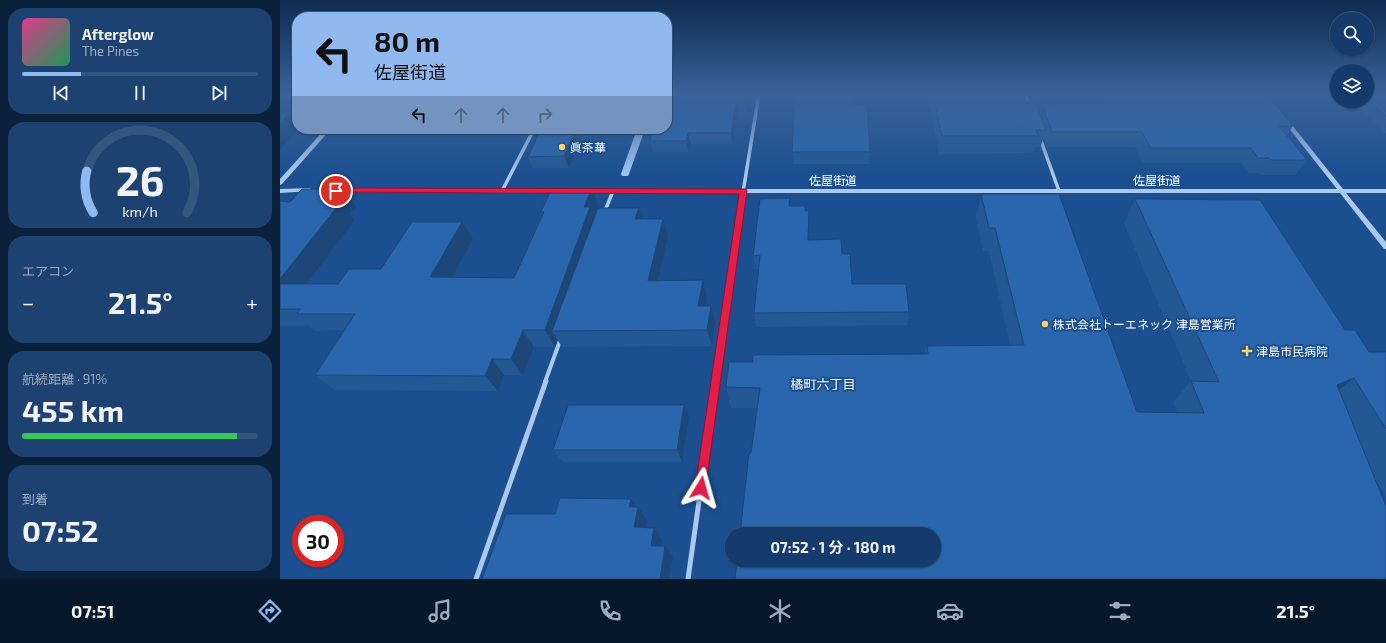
<!DOCTYPE html>
<html lang="ja">
<meta charset="utf-8">
<style>
:root{--surface:#143b6b;--page:#1d4271;--text:#f1f3f6;--muted:#9dadc1;--line:#33557e;--accent:#90b9f0}
body{margin:0;font-family:"Exo 2","Noto Sans JP",sans-serif;background:var(--page);color:var(--text);height:100vh;display:flex;flex-direction:column;font-size:15px;white-space:nowrap}
*{box-sizing:border-box;margin:0}
p{font-size:13px;color:var(--muted)}
.icon{flex:none;width:22px;height:22px;fill:none;stroke:currentColor;stroke-width:2;stroke-linecap:round;stroke-linejoin:round}
.map{position:relative;flex:1;overflow:hidden}
.details{display:flex;flex-direction:column;gap:8px;padding:8px;background:#0b203b;width:280px}
.details>*{flex:none}
.hud{position:absolute;left:12px;top:12px;width:380px;height:122px;border-radius:16px;box-shadow:0 1px 3px #0004,0 0 0 1px var(--line);background:#90b9f0;color:#111;overflow:hidden}
.buttons{position:absolute;left:1050px;top:12px;display:grid;gap:8px}
.buttons a{display:grid;place-items:center;width:44px;height:44px;border-radius:50%;background:var(--surface);box-shadow:0 1px 3px #0004,0 0 0 1px var(--line);font-size:20px}
.speed{position:absolute;left:12px;top:515px;display:flex;gap:8px;font-size:20px;font-weight:700;text-align:center}
.speed>*{display:grid;place-content:center;width:52px;height:52px;border-radius:50%;background:var(--surface);box-shadow:0 1px 3px #0004,0 0 0 1px var(--line);line-height:1}
.speed .limit{border:6px solid #d22;background:#fff;color:#111}
.pin{position:absolute;display:grid;place-items:center;width:34px;height:34px;color:#fff;margin:-17px;border:2px solid #fff;border-radius:50%;box-shadow:0 1px 4px #0007}
.me{position:absolute;width:44px;margin:-22px;rotate:8deg;stroke-linejoin:round;filter:drop-shadow(0 0 3px #0008)}
.turn{display:flex;align-items:center;gap:14px;height:84px;padding:0 16px;font-size:18px}
.turn .icon{width:52px;height:52px;stroke-width:2.5}
.turn b{display:block;font-size:28px;line-height:34px}
.lanes{display:flex;align-items:center;height:38px;padding:0 16px;background:#0003;justify-content:center;gap:20px;direction:ltr}
.lanes .off{opacity:.35}
.big{font-size:30px;font-weight:700;line-height:1.1}
.details .widget{flex:1;display:flex;flex-direction:column;justify-content:center;gap:6px;min-width:0;padding:0 14px;border-radius:16px;background:var(--page)}
.details .dial{align-items:center;gap:0}
.dial svg{height:104px;overflow:visible;fill:none;stroke:var(--line);stroke-width:7;stroke-linecap:round;text-anchor:middle}
.dial text{fill:var(--text);stroke:none}
.song{display:flex;align-items:center;gap:12px}
.cover{width:48px;height:48px;border-radius:6px;background:linear-gradient(135deg,hsl(330 70% 55%),hsl(150 70% 35%))}
.played{height:4px;border-radius:2px;background:linear-gradient(90deg,var(--accent) 25%,var(--line) 25%)}
.keys{display:flex;justify-content:space-around;direction:ltr}
.heat{display:flex;justify-content:space-between;align-items:center;font-size:22px;direction:ltr}
.charge{height:6px;border-radius:3px;background:linear-gradient(90deg,#34c759 91%,var(--line) 0)}
.trip{position:absolute;left:445px;top:527px;width:216px;height:40px;border-radius:20px;background:var(--surface);box-shadow:0 1px 3px #0004,0 0 0 1px var(--line);font-weight:700;line-height:40px;text-align:center}
.tabs{display:flex;height:64px;justify-content:space-around;align-items:center;background:#08182b;color:var(--muted)}
.tabs .icon{width:28px;height:28px}
.tabs .selected{color:var(--accent)}
.tabs b{font-size:18px;color:var(--text)}
main{display:flex;flex:1;min-height:0}
.map>svg:first-child{display:block}
.lines{fill:none;stroke-linecap:round;stroke-linejoin:round}
.stream{fill:#9cc4f0;fill-rule:evenodd}
.minor-far2{stroke:#a9c9ee;stroke-width:3.5}
.minor-far1{stroke:#a9c9ee;stroke-width:4}
.minor{stroke:#a9c9ee;stroke-width:5}
.tertiary{fill:#a9c9ee;fill-rule:evenodd}
.wall{fill:#245895}
.shaded-wall{fill:#1d4779}
.building{fill:#2a66ad;stroke:#1d4779}
.route{fill:#e11d48;stroke:#92132f}
.poi-dot{fill:#ffd166;stroke:#1b4f8f;stroke-width:1.5}
.labels{text-anchor:middle;dominant-baseline:central;stroke-width:4;stroke-linejoin:round;paint-order:stroke}
.poi-label{font-size:12px;fill:#fff;stroke:#1b4f8f;text-anchor:start}
.street-label{font-size:12px;fill:#fff;stroke:#1b4f8f}
.neighbourhood-label{font-size:13px;fill:#fff;stroke:#1b4f8f}
</style>
<main>
<section class="details">
<div class="widget">
<div class="song"><i class="cover"></i><div><b>Afterglow</b><p>The Pines</p></div></div>
<div class="played"></div>
<div class="keys"><svg class="icon" aria-label="previous" viewBox="0 0 24 24"><path d="M18 5L8 12l10 7zM5 5v14"/></svg><svg class="icon" aria-label="pause" viewBox="0 0 24 24"><path d="M8 5v14M16 5v14"/></svg><svg class="icon" aria-label="next" viewBox="0 0 24 24"><path d="M6 5l10 7-10 7zM19 5v14"/></svg></div>
</div>
<div class="widget dial"><svg viewBox="0 0 100 80">
<path d="M14 69A42 42 0 1 1 86 69"/>
<path d="M14 69A42 42 0 0 1 9 37" stroke="#90b9f0"/>
<text x="50" y="56" font-size="32" font-weight="700">26</text>
<text x="50" y="72" font-size="11">km/h</text>
</svg></div>
<div class="widget"><p>エアコン</p>
<div class="heat"><a>−</a><b class="big">21.5°</b><a>+</a></div>
</div>
<div class="widget"><p>航続距離 · 91%</p><b class="big">455 km</b><div class="charge"></div></div>
<div class="widget"><p>到着</p><b class="big">07:52</b></div>
</section>
<div class="map">
<svg width="1106" height="579" viewBox="0 0 1106 579">
<rect width="100%" height="100%" fill="#1b4f8f"/>
<g class="lines">
<!-- stream -->
<path class="stream" d="M 357,129 L 365,129 L 349,174 L 348,176 L 342,176 L 341,174 Z"/>
<!-- minor-far2 -->
<path class="minor-far2" d="M 745,94 L 749,105
M 760,138 L 779,191
M 222,191 L 254,129
M 325,211 L 333,191
M 458,223 L 479,94"/>
<!-- minor-far1 -->
<path class="minor-far1" d="M 265,382 L 281,338
M 436,382 L 459,222"/>
<!-- minor -->
<path class="minor" d="M 196,579 L 266,381
M 408,579 L 436,381"/>
<!-- tertiary -->
<path class="tertiary" d="M 1006,119 L 1008,120 L 1063,189 L 1106,189 L 1106,193 L 1066,193 L 1106,242 L 1106,249 L 1104,249 L 1060,193 L 304,193 L 301,191 L 304,189 L 1057,189 L 1004,122 L 1003,121 Z
M 45,129 L 51,129 L 2,184 L 0,185 L 0,179 Z
M 30,188 L 33,190 L 32,191 L 0,193 L 0,189 Z
M 54,189 L 280,189 L 283,191 L 280,193 L 52,192 L 51,191 L 52,190 Z"/>
</g>
<!-- wall -->
<path class="wall" d="M 387,94 L 469,94 L 467,113 L 458,113 L 453,144 L 411,144 L 409,152 L 373,152 L 370,141 Z
M 648,94 L 744,94 L 746,101 L 759,112 L 762,104 L 865,102 L 861,94 L 987,94 L 1013,126 L 1007,135 L 1027,160 L 1015,175 L 981,175 L 979,173 L 968,173 L 961,163 L 863,163 L 855,147 L 767,147 L 764,137 L 760,147 L 755,147 L 753,153 L 659,154 Z
M 1087,94 L 1106,94 L 1106,134 L 1073,101 L 1087,101 Z
M 574,105 L 590,152 L 589,164 L 513,164 L 512,152 Z
M 261,129 L 322,129 L 322,130 L 304,131 L 289,168 L 253,168 L 248,157 Z
M 701,194 L 857,412 L 897,412 L 893,402 L 911,381 L 844,223 L 855,199 L 1065,330 L 1089,352 L 1106,352 L 1106,497 L 1095,479 L 471,453 L 477,408 L 451,408 L 446,387 L 473,362 L 645,354 L 647,346 L 730,345 L 709,251 L 703,251 L 696,218 Z
M 510,198 L 510,206 L 526,211 L 529,225 L 529,240 L 562,254 L 572,284 L 629,312 L 627,325 L 476,327 L 474,313 L 478,269 L 475,269 L 473,256 Z
M 0,201 L 76,207 L 70,214 L 75,220 L 27,284 L 58,284 L 101,269 L 182,222 L 193,239 L 172,277 L 234,278 L 262,214 L 261,212 L 318,205 L 314,217 L 359,208 L 362,219 L 383,219 L 388,236 L 378,281 L 423,280 L 427,297 L 425,306 L 435,322 L 432,346 L 282,347 L 277,339 L 275,347 L 254,347 L 242,375 L 224,375 L 218,391 L 54,390 L 35,375 L 64,330 L 35,331 L 30,326 L 0,326 Z
M 404,405 L 409,417 L 402,462 L 283,462 L 273,450 Z"/>
<!-- shaded-wall -->
<path class="shaded-wall" d="M 0,94 L 17,94 L 17,97 L 0,114 Z
M 466,94 L 469,94 L 467,113 L 465,102 Z
M 456,102 L 458,113 L 453,144 L 451,133 Z
M 10,113 L 17,122 L 17,129 L 19,129 L 0,150 L 0,123 Z
M 296,129 L 304,129 L 304,131 L 289,168 L 284,156 Z
M 408,133 L 411,144 L 409,152 L 406,141 Z
M 312,188 L 318,205 L 314,217 L 317,225 L 272,331 L 277,339 L 275,347 L 265,330 L 304,207 Z
M 62,189 L 76,207 L 70,214 L 75,220 L 14,301 L 0,288 L 0,279 L 52,202 Z
M 359,208 L 364,225 L 355,219 Z
M 529,211 L 529,225 L 528,253 L 528,240 Z
M 383,219 L 388,236 L 374,298 L 368,281 Z
M 182,222 L 193,239 L 163,294 L 150,277 Z
M 423,280 L 427,297 L 423,322 L 418,306 Z
M 431,306 L 435,322 L 432,346 L 427,330 Z
M 243,330 L 254,347 L 242,375 L 231,359 Z
M 212,359 L 224,375 L 218,391 L 205,376 Z
M 1074,378 L 1048,399 L 1057,385 Z
M 404,405 L 409,417 L 402,462 L 397,450 Z
M 351,499 L 358,510 L 358,507 L 367,520 L 363,540 L 354,527 L 349,507 Z
M 374,528 L 382,540 L 379,557 L 371,546 Z
M 385,546 L 393,557 L 389,579 L 380,579 Z"/>
<!-- building -->
<path class="building" d="M 387,94 L 466,94 L 465,102 L 456,102 L 451,133 L 408,133 L 406,141 L 370,141 L 374,129 L 387,129 Z
M 515,94 L 573,94 L 574,105 L 587,105 L 590,152 L 512,152 Z
M 653,94 L 744,94 L 746,101 L 755,101 L 766,130 L 756,130 L 759,136 L 662,136 Z
M 876,94 L 987,94 L 1013,126 L 999,126 L 1027,160 L 991,160 L 989,158 L 978,158 L 971,148 L 871,148 L 862,132 L 772,132 L 762,104 L 880,102 Z
M 1087,94 L 1106,94 L 1106,116 L 1087,98 Z
M 0,113 L 10,113 L 0,123 Z
M 261,129 L 296,129 L 284,156 L 248,157 Z
M 272,188 L 312,188 L 304,207 L 310,207 L 265,330 L 243,330 L 231,359 L 212,359 L 205,376 L 35,375 L 75,314 L 17,314 L 20,309 L 0,309 L 0,284 L 58,284 L 69,269 L 101,269 L 132,222 L 182,222 L 150,277 L 234,278 L 264,212 L 261,212 Z
M 22,189 L 62,189 L 52,202 L 61,202 L 0,279 L 0,201 L 10,202 Z
M 701,194 L 779,194 L 857,412 L 924,413 L 911,381 L 939,382 L 855,199 L 980,200 L 1065,330 L 1075,330 L 1089,352 L 1106,352 L 1106,429 L 1074,378 L 1057,385 L 1106,506 L 1106,579 L 455,579 L 457,560 L 654,560 L 654,534 L 460,534 L 469,453 L 471,453 L 480,388 L 446,387 L 449,362 L 473,362 L 473,355 L 648,354 L 647,346 L 744,345 L 715,228 L 709,228 Z
M 510,198 L 509,206 L 525,206 L 525,211 L 529,211 L 528,240 L 561,239 L 562,254 L 570,254 L 572,284 L 626,284 L 629,312 L 474,313 L 480,255 L 473,256 L 480,199 Z
M 318,208 L 359,208 L 355,219 L 383,219 L 368,281 L 423,280 L 418,306 L 431,306 L 427,330 L 272,331 Z
M 288,405 L 404,405 L 397,450 L 273,450 Z
M 280,498 L 351,499 L 349,507 L 358,507 L 354,527 L 374,528 L 371,546 L 385,546 L 380,579 L 202,579 L 226,514 L 275,514 Z"/>
<!-- sky -->
<linearGradient id="sky" x2="0" y2="1"><stop stop-color="#0f2b4f"/><stop offset="0.54" stop-color="#39639b"/><stop offset="1" stop-color="#39639b" stop-opacity="0"/></linearGradient>
<rect width="1106" height="175" fill="url(#sky)"/>
<!-- route -->
<path class="route" d="M 56,188 L 466,189 L 467,191 L 425,492 L 421,494 L 417,492 L 415,488 L 459,194 L 53,192 L 53,189 Z"/>
<!-- markers -->
<g class="poi-dot">
<circle cx="282" cy="147" r="4"/>
<circle cx="765" cy="324" r="4"/>
<path d="M965 345h4v4h4v4h-4v4h-4v-4h-4v-4h4z"/>
</g>
<g class="labels">
<!-- poi labels -->
<g class="poi-label">
<text x="290" y="147">眞茶華</text>
<text x="773" y="324">株式会社トーエネック 津島営業所</text>
<text x="976" y="351">津島市民病院</text>
</g>
<!-- street labels -->
<g class="street-label">
<text x="553" y="180">佐屋街道</text>
<text x="877" y="180">佐屋街道</text>
</g>
<!-- neighbourhood labels -->
<g class="neighbourhood-label">
<text x="543" y="384">橘町六丁目</text>
</g>
</g>
</svg>
<div class="buttons">
<a><svg class="icon" aria-label="search" viewBox="0 0 24 24"><circle cx="10" cy="10" r="6"/><path d="M15 15l6 6"/></svg></a>
<a><svg class="icon" aria-label="layers" viewBox="0 0 24 24"><path d="M12 4l9 5-9 5-9-5zM3 14l9 5 9-5"/></svg></a>
</div>
<div class="speed"><div class="limit">30</div></div>
<div class="pin" style="left:56px;top:191px;background:#d93025"><svg class="icon" aria-label="arrive" viewBox="0 0 24 24"><path d="M6 21V4h12l-3 4 3 4H6"/></svg></div>
<svg class="me" style="left:421px;top:488px" viewBox="-20 -20 40 40"><path d="M0-17L14 15 0 8-14 15z" fill="#e11d48" stroke="#fff" stroke-width="4"/></svg>
<div class="trip">07:52 · 1 分 · 180 m</div>
<div class="hud">
<div class="turn"><svg class="icon" aria-label="left" viewBox="0 0 24 24"><path d="M17 20v-9H6M10 6l-5 5 5 5"/></svg><div><b>80 m</b>佐屋街道</div></div>
<div class="lanes"><svg class="icon" aria-label="left" viewBox="0 0 24 24"><path d="M17 20v-9H6M10 6l-5 5 5 5"/></svg><svg class="icon off" aria-label="ahead" viewBox="0 0 24 24"><path d="M12 20V5M6 11l6-6 6 6"/></svg><svg class="icon off" aria-label="ahead" viewBox="0 0 24 24"><path d="M12 20V5M6 11l6-6 6 6"/></svg><svg class="icon off" aria-label="right" viewBox="0 0 24 24"><path d="M7 20v-9h11M14 6l5 5-5 5"/></svg></div>
</div>
</div>
</main>
<nav class="tabs">
<b>07:51</b>
<svg class="icon selected" aria-label="directions" viewBox="0 0 24 24"><path d="M12 3l9 9-9 9-9-9zM9 14v-3h6M13 9l2 2-2 2"/></svg>
<svg class="icon" aria-label="music" viewBox="0 0 24 24"><path d="M9 18V5l10-2v13"/><circle cx="6" cy="18" r="3"/><circle cx="16" cy="16" r="3"/></svg>
<svg class="icon" aria-label="phone" viewBox="0 0 24 24"><path d="M5 4h4l2 5-3 2q2 4 5 5l2-3 5 2v4C11 20 4 13 5 4z"/></svg>
<svg class="icon" aria-label="climate" viewBox="0 0 24 24"><path d="M12 3v18M4 7l16 10M4 17L20 7"/></svg>
<svg class="icon" aria-label="car" viewBox="0 0 24 24"><path d="M5 17H2v-5l4-1 3-4h7l3 4 3 1v5h-3M9 17h6M6 11h13"/><circle cx="7" cy="17" r="2"/><circle cx="17" cy="17" r="2"/></svg>
<svg class="icon" aria-label="filters" viewBox="0 0 24 24"><path d="M4 7h16M4 17h16"/><circle cx="9" cy="7" r="2"/><circle cx="15" cy="17" r="2"/></svg>
<b>21.5°</b>
</nav>
